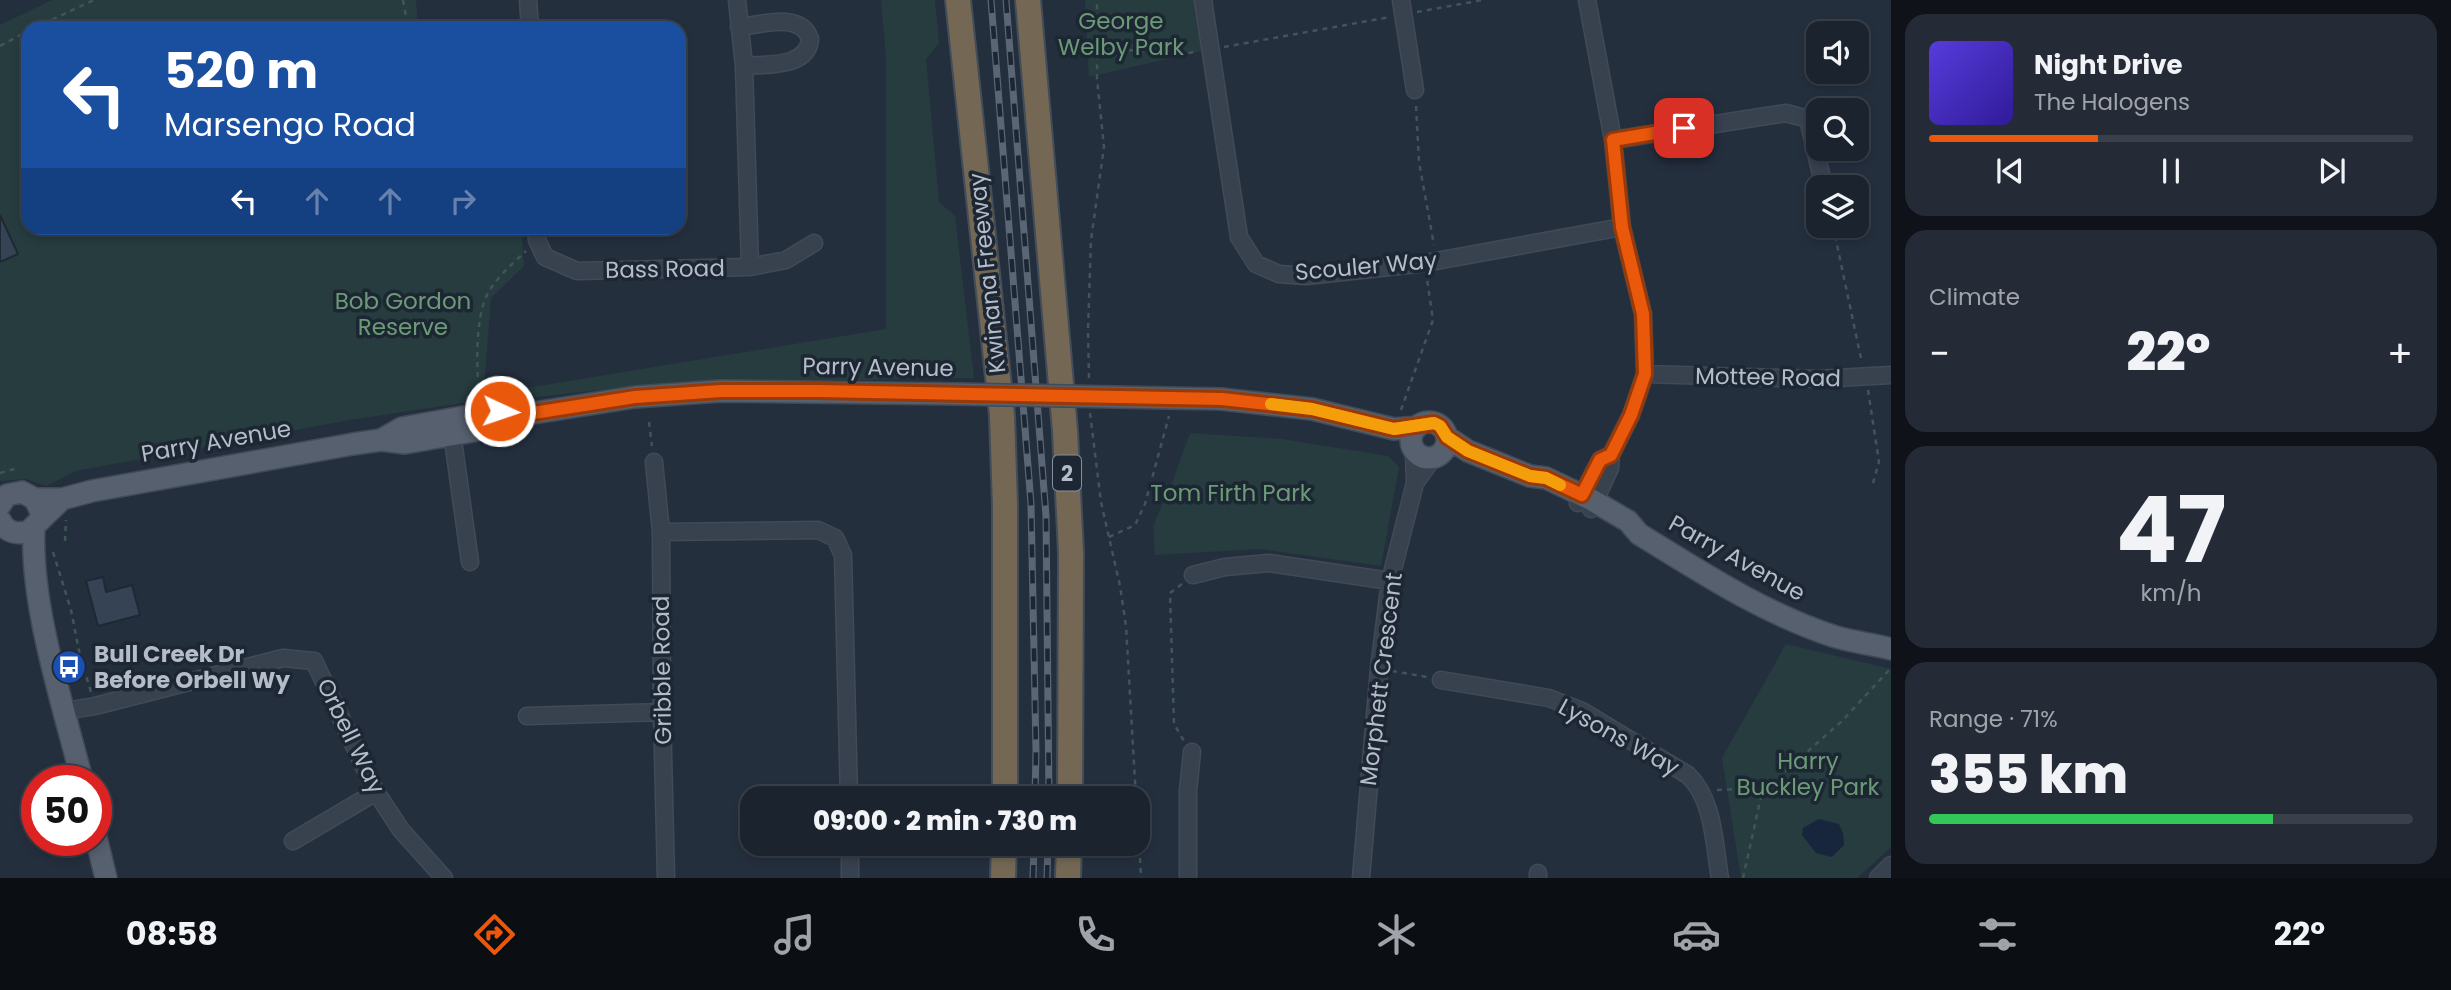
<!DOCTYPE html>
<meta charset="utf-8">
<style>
:root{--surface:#1b232e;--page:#242b36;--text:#f1f3f6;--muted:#a0a4aa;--line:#39404a;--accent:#ea580c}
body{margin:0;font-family:Poppins,sans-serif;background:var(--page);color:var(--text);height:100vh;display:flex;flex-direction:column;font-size:26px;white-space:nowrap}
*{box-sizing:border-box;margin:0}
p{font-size:23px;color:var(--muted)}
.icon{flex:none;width:38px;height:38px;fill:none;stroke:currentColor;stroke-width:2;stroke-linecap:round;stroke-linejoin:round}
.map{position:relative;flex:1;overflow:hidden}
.details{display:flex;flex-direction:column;gap:14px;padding:14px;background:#0f1319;width:560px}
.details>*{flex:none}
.top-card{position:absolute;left:21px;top:21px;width:665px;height:214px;border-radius:21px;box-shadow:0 4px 10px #0003,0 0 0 2px var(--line);background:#1a4fa0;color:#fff;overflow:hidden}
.tools{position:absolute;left:1806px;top:21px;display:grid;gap:14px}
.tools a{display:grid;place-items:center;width:63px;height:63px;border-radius:14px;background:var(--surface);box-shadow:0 4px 10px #0003,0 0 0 2px var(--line);font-size:35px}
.speed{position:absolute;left:21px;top:765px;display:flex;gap:14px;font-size:35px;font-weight:700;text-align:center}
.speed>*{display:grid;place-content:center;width:91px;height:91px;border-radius:50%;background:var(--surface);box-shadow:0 4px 10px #0003,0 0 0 2px var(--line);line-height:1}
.speed .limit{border:10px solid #d22;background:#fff;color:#111}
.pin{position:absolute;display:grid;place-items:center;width:60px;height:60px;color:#fff;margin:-30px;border-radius:14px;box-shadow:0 4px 10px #0006}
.me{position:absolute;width:77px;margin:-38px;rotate:93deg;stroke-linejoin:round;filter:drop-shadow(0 0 5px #0008)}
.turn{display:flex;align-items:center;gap:24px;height:147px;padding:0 28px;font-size:32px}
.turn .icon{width:91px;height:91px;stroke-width:2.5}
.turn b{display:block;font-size:49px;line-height:60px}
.lanes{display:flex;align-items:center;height:66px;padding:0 28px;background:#0003;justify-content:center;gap:35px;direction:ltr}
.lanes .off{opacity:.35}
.big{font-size:52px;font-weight:800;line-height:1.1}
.details .card{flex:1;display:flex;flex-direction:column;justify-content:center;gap:10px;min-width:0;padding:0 24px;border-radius:21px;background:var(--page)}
.details .dial{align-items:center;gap:0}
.dial b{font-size:91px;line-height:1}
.song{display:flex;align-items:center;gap:21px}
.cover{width:84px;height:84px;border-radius:10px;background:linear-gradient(135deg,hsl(250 70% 55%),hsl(250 70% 35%))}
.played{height:7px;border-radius:4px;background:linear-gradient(90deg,var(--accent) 35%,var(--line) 35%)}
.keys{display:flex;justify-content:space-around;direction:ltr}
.heat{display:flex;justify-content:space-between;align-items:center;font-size:38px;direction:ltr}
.charge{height:10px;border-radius:5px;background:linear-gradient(90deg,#34c759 71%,var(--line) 0)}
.trip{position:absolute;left:740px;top:786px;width:410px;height:70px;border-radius:21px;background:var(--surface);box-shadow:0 4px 10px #0003,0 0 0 2px var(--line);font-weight:800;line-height:70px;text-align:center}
.tab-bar{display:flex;height:112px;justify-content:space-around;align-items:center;background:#0b0e12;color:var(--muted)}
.tab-bar .icon{width:49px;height:49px}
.tab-bar .active{color:var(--accent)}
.tab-bar b{font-size:32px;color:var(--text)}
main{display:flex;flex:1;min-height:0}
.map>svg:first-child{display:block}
.green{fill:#263c3f}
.water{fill:#17263c}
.building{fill:#364354;stroke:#1f2835;stroke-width:2}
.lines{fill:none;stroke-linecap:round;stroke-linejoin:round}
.minor-casing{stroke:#414a57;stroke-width:19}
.major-casing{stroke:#414a57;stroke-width:24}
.highway-casing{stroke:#434c59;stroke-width:28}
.path{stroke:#3f5557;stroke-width:2.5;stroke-dasharray:5 5;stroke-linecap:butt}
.minor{stroke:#38414e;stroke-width:16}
.major{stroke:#56606e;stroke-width:21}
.highway{stroke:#746855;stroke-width:24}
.rail-casing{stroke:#5a6575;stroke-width:7}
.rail{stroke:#1d2633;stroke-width:4.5;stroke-dasharray:13;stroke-linecap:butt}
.major-bridge-casing{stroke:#414a57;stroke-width:24;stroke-linecap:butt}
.major-bridge{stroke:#56606e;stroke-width:21}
.route-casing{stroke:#983908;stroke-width:18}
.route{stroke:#ea580c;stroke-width:12}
.slow{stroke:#f59e0b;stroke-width:12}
.labels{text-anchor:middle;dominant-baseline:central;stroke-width:7;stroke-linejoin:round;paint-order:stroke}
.shield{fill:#1d2633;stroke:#878f9c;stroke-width:2}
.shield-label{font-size:21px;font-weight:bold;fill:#b4bcc9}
.park-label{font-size:23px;fill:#6b9a76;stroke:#1d2633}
.street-label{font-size:23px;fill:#b4bcc9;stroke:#1d2633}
.poi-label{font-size:23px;font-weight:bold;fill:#b4bcc9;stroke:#1d2633;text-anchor:start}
</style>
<main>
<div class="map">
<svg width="1891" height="878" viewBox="0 0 1891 878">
<rect width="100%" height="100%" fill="#242f3e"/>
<!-- green -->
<path class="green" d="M 52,0 L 416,0 L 418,28 L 28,28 L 28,228 L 521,228 L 524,266 L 491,298 L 483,400 L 350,420 L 76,471 L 46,486 L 26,479 L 0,481 L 0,25 Z
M 881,0 L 935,0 L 939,43 L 926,59 L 939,202 L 955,216 L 974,378 L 656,384 L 499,401 L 496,393 L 886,329 L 886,57 Z
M 1085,0 L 1198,0 L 1205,50 L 1089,77 Z
M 1190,433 L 1282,439 L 1388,456 L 1399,467 L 1381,566 L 1260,549 L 1155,555 L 1153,526 L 1172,483 Z
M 1786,644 L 1891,669 L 1891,847 L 1857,878 L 1741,878 L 1722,758 Z"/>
<!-- water -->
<path class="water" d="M 1819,819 L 1839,824 L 1843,833 L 1844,845 L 1832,857 L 1816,853 L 1802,835 L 1803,828 Z"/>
<!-- building -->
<path class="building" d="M 0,215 L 18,254 L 0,262 Z
M 103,577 L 106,592 L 132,585 L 140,615 L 98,626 L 86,581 Z"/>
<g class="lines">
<!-- minor casing -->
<g class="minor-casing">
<path id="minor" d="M 528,0 L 530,28
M 737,0 L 744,66 L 750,267
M 1203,0 L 1239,237 L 1256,264 L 1279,274 L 1306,276 L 1425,263 L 1622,227
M 1401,0 L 1415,90
M 1587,0 L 1613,140 L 1622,227 L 1643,314 L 1645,374 L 1631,415 L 1611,455 L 1610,468 L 1591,509
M 739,27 C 761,25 801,11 810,39 C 808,68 766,64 744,66
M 1613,140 L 1786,113 L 1808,119 L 1824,187
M 536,228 L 537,240 L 545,257 L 577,271 L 750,267 L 786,260 L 814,243
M 1645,374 L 1818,379 L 1891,375
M 451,426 L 470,562
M 654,462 L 661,532 L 662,712 L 666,878
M 1415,483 L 1433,458
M 1578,503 L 1600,460 L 1611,455
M 661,532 L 818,530 L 835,538 L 843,555 L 849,798
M 1193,575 L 1225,567 L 1269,563 L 1390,581
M 1441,680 L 1549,698 L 1582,711 L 1688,775 C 1714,800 1714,844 1720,878
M 65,711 L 95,706 L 283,658 L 314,661 L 376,792 L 401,830 L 444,878
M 527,716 L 662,712
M 293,841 L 376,792
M 850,844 L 850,878
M 1188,878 L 1188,791 L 1192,752
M 1361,878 L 1379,669 L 1390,581 L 1415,483 L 1414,452
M 1538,878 L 1538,873
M 1878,878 L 1891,865"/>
</g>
<!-- major casing -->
<g class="major-casing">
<path id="major" d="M 1115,397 L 1221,399 L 1312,409 L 1394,429 L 1417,427
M1411 440a18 18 0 1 1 36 0a18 18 0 1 1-36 0Z
M 1447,437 L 1468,451 L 1530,476 L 1546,478 L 1590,499 L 1628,521 L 1639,534 C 1701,572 1763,613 1833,636 C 1852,642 1872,644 1891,649
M 381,440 L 402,428 L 485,413 L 500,411 L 527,414 L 635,397 L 721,391 L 957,394
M 35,499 L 62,499 L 92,491 L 353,444 L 381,440 L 405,443 L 502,426 L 527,414
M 0,505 L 7,495 L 22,492 L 35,499 L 40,510
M 0,520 C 6,533 16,534 28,532 L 62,499
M 34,528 C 30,605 63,704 82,780
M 96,837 L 106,878"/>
</g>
<!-- highway casing -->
<g class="highway-casing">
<path id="highway" d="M 958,0 L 1002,415 L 1005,505 L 1005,798
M 1028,0 L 1065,431 L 1071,553 L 1070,798
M 1003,878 L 1004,844
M 1068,878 L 1069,844"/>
</g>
<!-- path -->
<path class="path" d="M 403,0 L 408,28
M 1417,12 L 1483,0
M 34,28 L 94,0
M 0,46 L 28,31
M 1099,47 L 1181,55 L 1197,51
M 1224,47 L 1390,17
M 1416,106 L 1419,162 L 1434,245
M 1833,226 L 1862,363
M 1089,378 L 1088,330 L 1091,240 L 1104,147 L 1097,79 L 1097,0
M 1868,390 L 1879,462 L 1873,483
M 479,397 C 477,367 475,331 484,302 C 491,282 511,265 526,251
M 1401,410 L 1433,320 L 1427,279
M 1090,413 L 1101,502 L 1120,586 L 1126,626 L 1136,798
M 649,422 L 652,446
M 0,473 L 18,468
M 1109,537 L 1135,525 L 1145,504 L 1169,416
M 65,541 L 66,520
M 53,552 L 71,610 L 80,656 L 91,692
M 1182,584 L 1170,593 L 1174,724 L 1184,741
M 1392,671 L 1427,677
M 98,786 L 107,824
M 1717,790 L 1763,788
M 1138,818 L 1141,878
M 1743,878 L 1763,788 L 1772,783 L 1842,721 L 1891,668"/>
<!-- minor -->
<use href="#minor" class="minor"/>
<!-- major -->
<use href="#major" class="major"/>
<!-- highway -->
<use href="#highway" class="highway"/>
<!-- rail casing -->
<g class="rail-casing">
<path id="rail" d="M 991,0 L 1031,504 L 1036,751 L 1035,798
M 1006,0 L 1046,516 L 1049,798
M 1033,878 L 1034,844
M 1047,878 L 1048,844"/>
</g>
<!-- rail -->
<use href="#rail" class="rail"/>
<!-- major-bridge casing -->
<g class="major-bridge-casing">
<path id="major-bridge" d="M 957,394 L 1115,397"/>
</g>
<!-- major-bridge -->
<use href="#major-bridge" class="major-bridge"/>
</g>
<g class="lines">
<!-- route casing -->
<g class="route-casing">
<path id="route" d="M 500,411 L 527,414 L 635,397 L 721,391 L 819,391 L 1222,399 L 1312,409 L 1394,429 L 1434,423 L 1440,426 L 1447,437 L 1468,451 L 1530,476 L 1546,478 L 1582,495 L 1600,460 L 1611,455 L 1631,415 L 1645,374 L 1643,314 L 1622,227 L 1613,140 L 1684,128"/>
</g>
<!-- route -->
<use href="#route" class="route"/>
<!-- slow -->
<path class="slow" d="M 1271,404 L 1312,409 L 1394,429 L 1434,423 L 1440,426 L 1447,437 L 1468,451 L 1530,476 L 1546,478 L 1560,485"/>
</g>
<!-- icons -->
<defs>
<g id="bus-disc" transform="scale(1.75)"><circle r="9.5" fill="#1a4fb4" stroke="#1d2633"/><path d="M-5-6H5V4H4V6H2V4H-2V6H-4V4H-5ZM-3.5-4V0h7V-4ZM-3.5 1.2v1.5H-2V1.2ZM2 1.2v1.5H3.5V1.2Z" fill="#fff"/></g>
</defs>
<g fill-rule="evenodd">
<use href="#bus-disc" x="69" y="667"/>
</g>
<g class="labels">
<!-- shield labels -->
<rect class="shield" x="1053" y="455.5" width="28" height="35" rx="5"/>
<g class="shield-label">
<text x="1067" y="473">2</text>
</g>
<!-- park labels -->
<g class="park-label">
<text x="1121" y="21">George<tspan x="1121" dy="26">Welby Park</tspan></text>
<text x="403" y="301">Bob Gordon<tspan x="403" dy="26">Reserve</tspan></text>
<text x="1231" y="493">Tom Firth Park</text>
<text x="1808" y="761">Harry<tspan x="1808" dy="26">Buckley Park</tspan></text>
</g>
<!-- street labels -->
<g class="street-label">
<text transform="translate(1366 266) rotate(-5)">Scouler Way</text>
<text transform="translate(665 269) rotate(-1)">Bass Road</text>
<text transform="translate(987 273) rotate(-96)">Kwinana Freeway</text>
<text transform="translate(878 367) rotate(1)">Parry Avenue</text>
<text transform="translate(1768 377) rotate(1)">Mottee Road</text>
<text transform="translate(216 441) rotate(-10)">Parry Avenue</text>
<text transform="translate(1737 558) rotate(29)">Parry Avenue</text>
<text transform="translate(662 670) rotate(-91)">Gribble Road</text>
<text transform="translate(1381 679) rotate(-83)">Morphett Crescent</text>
<text transform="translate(351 736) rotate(64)">Orbell Way</text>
<text transform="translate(1619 737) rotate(29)">Lysons Way</text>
</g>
<!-- poi labels -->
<g class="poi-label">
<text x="94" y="654">Bull Creek Dr<tspan x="94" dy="26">Before Orbell Wy</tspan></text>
</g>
</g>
</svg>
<div class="tools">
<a><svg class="icon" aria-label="sound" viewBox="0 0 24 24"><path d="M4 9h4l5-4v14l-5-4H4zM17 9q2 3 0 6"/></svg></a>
<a><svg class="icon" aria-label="search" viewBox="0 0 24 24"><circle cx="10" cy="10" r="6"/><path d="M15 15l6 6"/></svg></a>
<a><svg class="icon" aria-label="layers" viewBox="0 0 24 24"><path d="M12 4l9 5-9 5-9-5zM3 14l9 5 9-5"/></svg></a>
</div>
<div class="speed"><div class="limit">50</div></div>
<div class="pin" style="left:1684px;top:128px;background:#d93025"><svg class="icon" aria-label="arrive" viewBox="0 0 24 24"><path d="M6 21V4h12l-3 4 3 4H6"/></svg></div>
<svg class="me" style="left:500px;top:411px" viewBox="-20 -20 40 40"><circle r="17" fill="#ea580c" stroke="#fff" stroke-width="3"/><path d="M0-11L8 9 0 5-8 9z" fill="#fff"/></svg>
<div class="trip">09:00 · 2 min · 730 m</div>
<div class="top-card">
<div class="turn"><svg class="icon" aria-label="left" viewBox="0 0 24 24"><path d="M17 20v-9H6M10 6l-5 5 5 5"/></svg><div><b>520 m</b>Marsengo Road</div></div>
<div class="lanes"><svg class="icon" aria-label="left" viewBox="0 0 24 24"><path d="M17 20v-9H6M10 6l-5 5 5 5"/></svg><svg class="icon off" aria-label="ahead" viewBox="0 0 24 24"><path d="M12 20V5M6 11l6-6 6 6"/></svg><svg class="icon off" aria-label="ahead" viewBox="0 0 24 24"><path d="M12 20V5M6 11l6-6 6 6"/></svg><svg class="icon off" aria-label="right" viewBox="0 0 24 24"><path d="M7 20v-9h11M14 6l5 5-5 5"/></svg></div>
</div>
</div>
<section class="details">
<div class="card">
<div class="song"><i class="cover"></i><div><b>Night Drive</b><p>The Halogens</p></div></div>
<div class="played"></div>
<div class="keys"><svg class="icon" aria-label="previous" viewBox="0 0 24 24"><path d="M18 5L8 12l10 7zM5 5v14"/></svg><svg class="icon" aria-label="pause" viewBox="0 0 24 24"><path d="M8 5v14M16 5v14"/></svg><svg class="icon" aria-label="next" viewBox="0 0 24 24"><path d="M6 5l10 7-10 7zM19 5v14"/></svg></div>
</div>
<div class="card"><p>Climate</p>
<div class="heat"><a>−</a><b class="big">22°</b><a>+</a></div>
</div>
<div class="card dial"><b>47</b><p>km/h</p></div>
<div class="card"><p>Range · 71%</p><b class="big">355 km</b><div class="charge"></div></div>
</section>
</main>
<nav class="tab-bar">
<b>08:58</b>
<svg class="icon active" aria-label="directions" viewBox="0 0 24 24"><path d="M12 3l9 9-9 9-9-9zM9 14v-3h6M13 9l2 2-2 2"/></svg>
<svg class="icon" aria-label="music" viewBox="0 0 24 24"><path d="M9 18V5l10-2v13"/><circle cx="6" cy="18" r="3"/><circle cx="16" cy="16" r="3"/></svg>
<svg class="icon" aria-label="phone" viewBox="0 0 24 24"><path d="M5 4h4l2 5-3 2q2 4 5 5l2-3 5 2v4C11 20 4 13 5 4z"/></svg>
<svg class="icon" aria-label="climate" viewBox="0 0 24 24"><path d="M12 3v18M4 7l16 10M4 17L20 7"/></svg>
<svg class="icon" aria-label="car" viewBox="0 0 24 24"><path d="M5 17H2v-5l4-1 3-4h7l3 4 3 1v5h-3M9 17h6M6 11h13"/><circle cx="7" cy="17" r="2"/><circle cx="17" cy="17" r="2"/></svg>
<svg class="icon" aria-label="filters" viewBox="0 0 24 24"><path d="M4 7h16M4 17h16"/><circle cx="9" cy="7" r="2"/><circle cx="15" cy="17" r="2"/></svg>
<b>22°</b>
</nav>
